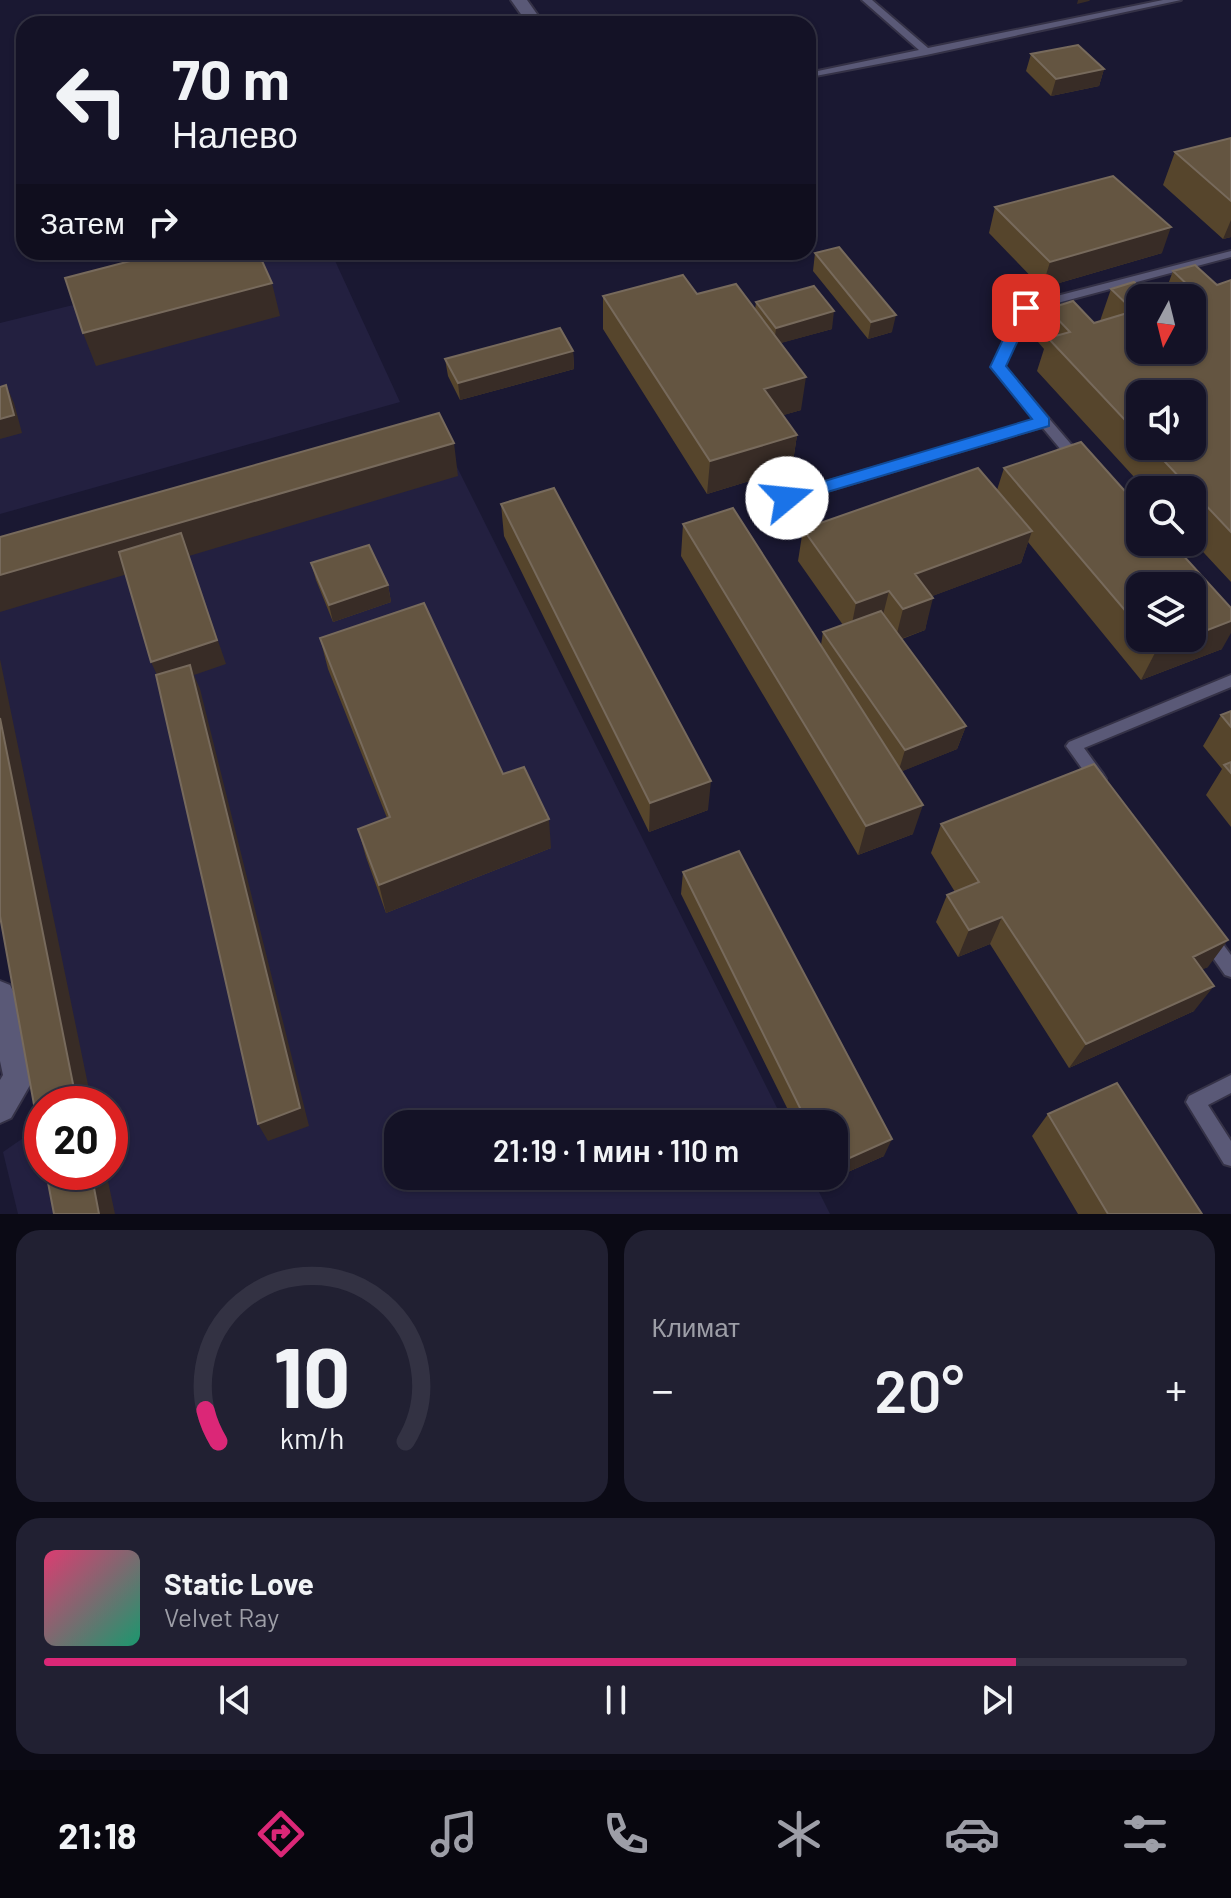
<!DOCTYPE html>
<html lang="ru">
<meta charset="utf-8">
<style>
:root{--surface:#141226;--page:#212032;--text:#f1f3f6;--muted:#9d9ea7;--line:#333243;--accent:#db2777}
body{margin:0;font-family:Barlow,sans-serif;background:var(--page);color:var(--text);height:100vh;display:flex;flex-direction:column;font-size:30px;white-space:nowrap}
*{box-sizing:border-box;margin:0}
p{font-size:26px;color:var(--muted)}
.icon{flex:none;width:44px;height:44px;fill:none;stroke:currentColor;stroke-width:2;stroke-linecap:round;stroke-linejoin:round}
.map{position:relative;height:1214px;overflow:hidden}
.panel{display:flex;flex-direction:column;gap:16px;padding:16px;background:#0b0a15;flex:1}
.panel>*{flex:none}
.top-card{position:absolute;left:16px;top:16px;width:800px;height:244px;border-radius:24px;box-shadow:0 2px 6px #0004,0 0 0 2px var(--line);background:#141226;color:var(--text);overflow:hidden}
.needle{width:52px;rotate:187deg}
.fabs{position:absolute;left:1126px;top:284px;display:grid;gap:16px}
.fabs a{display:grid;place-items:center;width:80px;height:80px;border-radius:16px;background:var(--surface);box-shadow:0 2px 6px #0004,0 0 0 2px var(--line);font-size:40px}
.speed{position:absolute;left:24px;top:1086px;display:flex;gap:16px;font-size:40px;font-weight:700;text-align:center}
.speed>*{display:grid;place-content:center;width:104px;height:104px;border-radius:50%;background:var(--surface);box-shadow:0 2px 6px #0004,0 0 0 2px var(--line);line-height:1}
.speed .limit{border:12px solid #d22;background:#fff;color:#111}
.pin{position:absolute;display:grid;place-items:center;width:68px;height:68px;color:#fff;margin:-34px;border-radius:16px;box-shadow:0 4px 12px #0006}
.me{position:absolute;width:88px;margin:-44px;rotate:73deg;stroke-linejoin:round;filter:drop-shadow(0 0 6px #0008)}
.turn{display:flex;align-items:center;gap:28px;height:168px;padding:0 24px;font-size:36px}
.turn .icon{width:104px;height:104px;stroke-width:2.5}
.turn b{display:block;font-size:56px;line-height:68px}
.then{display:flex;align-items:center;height:76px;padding:0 24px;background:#0003;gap:16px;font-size:30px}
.big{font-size:60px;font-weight:600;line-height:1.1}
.panel .widget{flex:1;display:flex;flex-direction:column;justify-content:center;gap:12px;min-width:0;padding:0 28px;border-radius:24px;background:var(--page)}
.panel .dial{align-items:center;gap:0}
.dial svg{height:208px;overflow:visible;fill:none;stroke:var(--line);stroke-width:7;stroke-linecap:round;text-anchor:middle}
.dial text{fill:var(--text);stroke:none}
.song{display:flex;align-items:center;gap:24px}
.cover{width:96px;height:96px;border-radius:12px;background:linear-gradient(135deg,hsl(340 70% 55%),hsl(160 70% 35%))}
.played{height:8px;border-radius:4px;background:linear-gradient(90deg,var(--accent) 85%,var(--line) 85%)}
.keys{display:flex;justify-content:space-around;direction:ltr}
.heat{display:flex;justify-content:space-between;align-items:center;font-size:44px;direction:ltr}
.panel .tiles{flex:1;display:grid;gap:16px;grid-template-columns:1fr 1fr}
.widget:last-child{grid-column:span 2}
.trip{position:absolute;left:384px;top:1110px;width:464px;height:80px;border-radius:24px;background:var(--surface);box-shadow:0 2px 6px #0004,0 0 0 2px var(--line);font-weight:600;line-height:80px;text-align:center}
.menu{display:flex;height:128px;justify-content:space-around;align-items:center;background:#08070f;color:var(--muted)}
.menu .icon{width:56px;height:56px}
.menu .current{color:var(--accent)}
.menu b{font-size:36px;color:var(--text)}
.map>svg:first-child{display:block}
.built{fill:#232040}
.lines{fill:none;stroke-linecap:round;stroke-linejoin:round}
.lane-casing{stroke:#353247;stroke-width:4}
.street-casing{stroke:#353247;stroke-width:4}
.lane{fill:#5a5977;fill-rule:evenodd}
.street{fill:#5a5977;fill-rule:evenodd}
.wall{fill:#56452c;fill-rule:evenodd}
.shaded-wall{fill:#382c26}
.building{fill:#645541;stroke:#776a5c;stroke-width:2}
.route{fill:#1a73e8;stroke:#114b97;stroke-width:2}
</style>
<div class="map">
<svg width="1231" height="1214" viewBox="0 0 1231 1214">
<rect width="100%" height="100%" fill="#1a1832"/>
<!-- built -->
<path class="built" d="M 288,252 L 331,252 L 400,402 L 0,514 L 0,323 Z
M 444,441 L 785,1124 L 398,1124 L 398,1176 L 811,1176 L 830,1214 L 18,1214 L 3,1152 L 42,1125 L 42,1172 L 110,1172 L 110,1104 L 49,1104 L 0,842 L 0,574 Z"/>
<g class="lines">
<!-- lane casing -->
<g class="lane-casing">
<path id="lane" d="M 862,0 L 872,0 L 928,48 L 1163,0 L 1181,0 L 926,55 L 810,77 L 808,75 L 813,72 L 919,50 Z
M 1231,251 L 1231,257 L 1031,310 L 1004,366 L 1082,457 L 1083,460 L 1082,463 L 1072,463 L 1042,427 L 787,503 L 780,498 L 782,495 L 1036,420 L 992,367 L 1022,305 Z
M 1231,675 L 1231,687 L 1084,748 L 1103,774 L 1106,779 L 1103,784 L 1098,786 L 1093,784 L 1066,746 L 1069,742 Z
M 1208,929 L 1214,932 L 1231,955 L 1231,977 L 1225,975 L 1202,942 L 1200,937 L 1202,932 Z
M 1231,1075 L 1231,1093 L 1208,1105 L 1231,1141 L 1231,1166 L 1224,1164 L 1186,1102 L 1189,1096 Z"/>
</g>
<!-- street casing -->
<g class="street-casing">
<path id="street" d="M 511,0 L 527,0 L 544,24 L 528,24 Z
M 0,981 L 10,985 L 15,995 L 34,1078 L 11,1118 L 0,1123 L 0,1080 L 3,1075 L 0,1061 Z"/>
</g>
<!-- lane -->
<use href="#lane" class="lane"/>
<!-- street -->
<use href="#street" class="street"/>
</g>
<!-- wall -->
<path class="wall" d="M 1031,54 L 1104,69 L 1099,86 L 1051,96 L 1026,71 Z
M 1231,138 L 1231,237 L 1223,239 L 1163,185 L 1175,152 Z
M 995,207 L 1162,253 L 1042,288 L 989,233 Z
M 815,253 L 892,332 L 868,339 L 813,271 Z
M 1173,271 L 1217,285 L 1231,280 L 1231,582 L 1192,540 L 1192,490 L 1146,490 L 1037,371 L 1044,349 L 1038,342 L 1048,309 L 1094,323 L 1100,321 L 1111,289 L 1134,282 L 1140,350 L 1192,298 L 1163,298 ZM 1140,394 L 1192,446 L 1140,446 Z
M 697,294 L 755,310 L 756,302 L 832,329 L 780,343 L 801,410 L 783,415 L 797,435 L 792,468 L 707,494 L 603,329 L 603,296 Z
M 573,351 L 574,369 L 460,400 L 448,376 L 445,359 Z
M 1004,468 L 1222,649 L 1141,680 L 1028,542 L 1021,563 L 932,596 L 925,630 L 902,639 L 966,726 L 957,749 L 902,771 L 913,834 L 858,855 L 681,556 L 683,524 L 821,645 L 823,632 L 843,625 L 798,561 L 803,529 L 997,490 ZM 1140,586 L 1192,638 L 1140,638 Z
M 501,504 L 708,810 L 649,832 L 504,536 Z
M 311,563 L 388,585 L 391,602 L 333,622 L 316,580 Z
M 320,638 L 503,774 L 551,848 L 386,913 L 366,857 L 358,829 L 387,818 L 328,669 Z
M 1231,711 L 1231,827 L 1206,795 L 1222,769 L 1203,746 L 1221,715 Z
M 941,824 L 1208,967 L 1202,969 L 1194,1011 L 1069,1068 L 990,944 L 958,957 L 936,922 L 947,895 L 955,892 L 931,853 Z
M 683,872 L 884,1156 L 823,1183 L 820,1176 L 834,1176 L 834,1124 L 795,1124 L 681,894 Z
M 1048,1114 L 1202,1214 L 1078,1214 L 1032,1136 Z"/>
<!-- shaded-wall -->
<path class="shaded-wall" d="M 1078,0 L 1090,0 L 1089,1 L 1077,4 Z
M 1104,69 L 1099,86 L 1051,96 L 1056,79 Z
M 1231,220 L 1231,237 L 1223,239 Z
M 1171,227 L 1162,253 L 1042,288 L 1050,262 Z
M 272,283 L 280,316 L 96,366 L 83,333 Z
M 834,311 L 832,329 L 774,345 L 776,328 Z
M 896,315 L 892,332 L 868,339 L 871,322 Z
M 573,351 L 574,369 L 460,400 L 458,383 Z
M 806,377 L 801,410 L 760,422 L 764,389 Z
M 6,385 L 14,403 L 22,433 L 0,439 L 0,419 Z
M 797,435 L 792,468 L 707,494 L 710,461 Z
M 454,443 L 458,476 L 189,556 L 226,664 L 194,675 L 200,689 L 309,1126 L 268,1141 L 258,1124 L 162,686 L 151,662 L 188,556 L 0,612 L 0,575 Z
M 1032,531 L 1021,563 L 906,606 L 915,574 Z
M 388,585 L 391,602 L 333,622 L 329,605 Z
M 889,591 L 881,623 L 850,634 L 856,603 Z
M 933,598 L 925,630 L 895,641 L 903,609 Z
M 1231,621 L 1231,633 L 1222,649 L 1141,680 L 1157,649 L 1185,638 L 1192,638 L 1192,636 Z
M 0,659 L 92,1104 L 77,1104 L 0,718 Z
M 966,726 L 957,749 L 898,773 L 905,750 Z
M 711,781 L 708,810 L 649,832 L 650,803 Z
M 923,805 L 913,834 L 858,855 L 866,826 Z
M 549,819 L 551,848 L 386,913 L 379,885 Z
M 1002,917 L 990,944 L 958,957 L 969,930 Z
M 1228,940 L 1208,967 L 1173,983 L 1193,957 Z
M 1214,986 L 1194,1011 L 1069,1068 L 1086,1044 Z
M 892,1139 L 884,1156 L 823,1183 L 826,1176 L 834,1176 L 834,1165 Z
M 91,1172 L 106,1172 L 115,1214 L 99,1214 Z"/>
<!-- building -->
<path class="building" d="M 1078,45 L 1104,69 L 1056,79 L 1031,54 Z
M 1231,138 L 1231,201 L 1175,152 Z
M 1113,176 L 1171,227 L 1050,262 L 995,207 Z
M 839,247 L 896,315 L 871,322 L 815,253 Z
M 165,252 L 258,252 L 272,283 L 83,333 L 65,278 Z
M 1195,265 L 1217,285 L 1231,280 L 1231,532 L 1150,446 L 1192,446 L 1192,394 L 1140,394 L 1140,436 L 1048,338 L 1070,332 L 1048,309 L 1073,301 L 1094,323 L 1134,311 L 1111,289 L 1134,282 L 1151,298 L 1140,298 L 1140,350 L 1192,350 L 1192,298 L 1174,298 L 1195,292 L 1173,271 Z
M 683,275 L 697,294 L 736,284 L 806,377 L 764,389 L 797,435 L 710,461 L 603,296 Z
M 814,286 L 834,311 L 776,328 L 756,302 Z
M 560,328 L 573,351 L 458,383 L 445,359 Z
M 6,385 L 14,415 L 0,419 L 0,387 Z
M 439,413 L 454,443 L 0,575 L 0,537 Z
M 1081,442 L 1140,508 L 1140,542 L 1171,542 L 1231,608 L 1231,621 L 1192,636 L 1192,586 L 1140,586 L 1140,628 L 1004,468 Z
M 978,468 L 1032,531 L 915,574 L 933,598 L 903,609 L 889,591 L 856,603 L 803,529 Z
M 554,488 L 711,781 L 650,803 L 501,504 Z
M 733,508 L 923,805 L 866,826 L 683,524 Z
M 181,533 L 217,640 L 151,662 L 119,552 Z
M 369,545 L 388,585 L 329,605 L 311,563 Z
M 424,603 L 503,774 L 524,767 L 549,819 L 379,885 L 358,829 L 390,817 L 320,638 Z
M 881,611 L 966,726 L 905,750 L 823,632 Z
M 1148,638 L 1185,638 L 1157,649 Z
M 190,665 L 300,1108 L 258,1124 L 156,675 Z
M 1231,711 L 1231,727 L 1221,715 Z
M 0,718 L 77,1104 L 42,1104 L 42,1149 L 0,916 Z
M 1231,762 L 1231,773 L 1224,765 Z
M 1094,764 L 1228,940 L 1193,957 L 1214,986 L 1086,1044 L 1002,917 L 969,930 L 947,895 L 979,882 L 941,824 Z
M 739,851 L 892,1139 L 834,1165 L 834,1124 L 808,1124 L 683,872 Z
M 1117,1083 L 1202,1214 L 1108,1214 L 1048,1114 Z
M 46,1172 L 91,1172 L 99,1214 L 54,1214 Z"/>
<!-- route -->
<path class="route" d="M 1026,303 L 1033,308 L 1006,366 L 1049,418 L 1049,426 L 787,504 L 781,503 L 779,498 L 781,494 L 1032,419 L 990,367 L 1018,308 Z"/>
</svg>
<div class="fabs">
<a><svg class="needle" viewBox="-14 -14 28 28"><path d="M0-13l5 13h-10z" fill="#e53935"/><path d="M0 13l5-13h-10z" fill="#9d9ea7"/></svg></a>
<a><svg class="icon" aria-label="sound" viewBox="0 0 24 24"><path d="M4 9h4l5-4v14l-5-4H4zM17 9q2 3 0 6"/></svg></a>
<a><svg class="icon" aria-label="search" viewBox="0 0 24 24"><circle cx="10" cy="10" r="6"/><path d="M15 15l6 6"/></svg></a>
<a><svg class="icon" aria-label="layers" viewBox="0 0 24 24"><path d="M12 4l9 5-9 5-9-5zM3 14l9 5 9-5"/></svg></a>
</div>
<div class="speed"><div class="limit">20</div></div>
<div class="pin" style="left:1026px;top:308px;background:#d93025"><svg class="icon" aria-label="arrive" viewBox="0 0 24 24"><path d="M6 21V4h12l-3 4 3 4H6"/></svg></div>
<svg class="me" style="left:787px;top:498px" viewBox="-20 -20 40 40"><circle r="19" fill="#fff"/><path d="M0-13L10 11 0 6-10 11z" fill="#1a73e8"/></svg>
<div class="trip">21:19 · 1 мин · 110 m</div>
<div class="top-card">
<div class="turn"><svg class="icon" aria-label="left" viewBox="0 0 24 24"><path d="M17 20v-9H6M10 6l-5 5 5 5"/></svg><div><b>70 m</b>Налево</div></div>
<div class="then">Затем<svg class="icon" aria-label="right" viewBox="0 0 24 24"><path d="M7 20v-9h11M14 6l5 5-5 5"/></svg></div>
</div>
</div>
<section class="panel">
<div class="tiles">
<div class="widget dial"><svg viewBox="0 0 100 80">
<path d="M14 69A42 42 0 1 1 86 69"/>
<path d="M14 69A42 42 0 0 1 9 57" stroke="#db2777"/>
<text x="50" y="56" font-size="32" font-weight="700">10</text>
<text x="50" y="72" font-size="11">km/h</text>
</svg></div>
<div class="widget"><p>Климат</p>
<div class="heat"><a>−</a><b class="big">20°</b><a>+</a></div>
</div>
<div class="widget">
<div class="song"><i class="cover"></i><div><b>Static Love</b><p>Velvet Ray</p></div></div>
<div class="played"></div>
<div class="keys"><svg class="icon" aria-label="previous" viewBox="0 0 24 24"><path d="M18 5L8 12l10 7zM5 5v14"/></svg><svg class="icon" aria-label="pause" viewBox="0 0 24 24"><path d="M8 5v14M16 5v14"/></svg><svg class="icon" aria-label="next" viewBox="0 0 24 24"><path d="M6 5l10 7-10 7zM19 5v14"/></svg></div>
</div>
</div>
</section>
<nav class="menu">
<b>21:18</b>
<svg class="icon current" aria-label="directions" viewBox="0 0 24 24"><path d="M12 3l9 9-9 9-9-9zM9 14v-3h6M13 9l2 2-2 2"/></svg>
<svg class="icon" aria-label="music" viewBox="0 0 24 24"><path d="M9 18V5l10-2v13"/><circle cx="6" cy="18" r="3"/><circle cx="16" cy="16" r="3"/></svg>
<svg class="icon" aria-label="phone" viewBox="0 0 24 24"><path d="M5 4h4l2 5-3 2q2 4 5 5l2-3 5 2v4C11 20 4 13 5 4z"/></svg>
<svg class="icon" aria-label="climate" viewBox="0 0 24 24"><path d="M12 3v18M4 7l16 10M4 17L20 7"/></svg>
<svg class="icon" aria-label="car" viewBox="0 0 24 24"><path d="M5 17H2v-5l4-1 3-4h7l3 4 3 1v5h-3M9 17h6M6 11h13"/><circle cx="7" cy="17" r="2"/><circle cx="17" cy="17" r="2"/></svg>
<svg class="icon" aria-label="filters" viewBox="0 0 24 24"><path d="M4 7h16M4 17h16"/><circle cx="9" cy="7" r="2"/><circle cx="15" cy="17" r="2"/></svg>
</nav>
